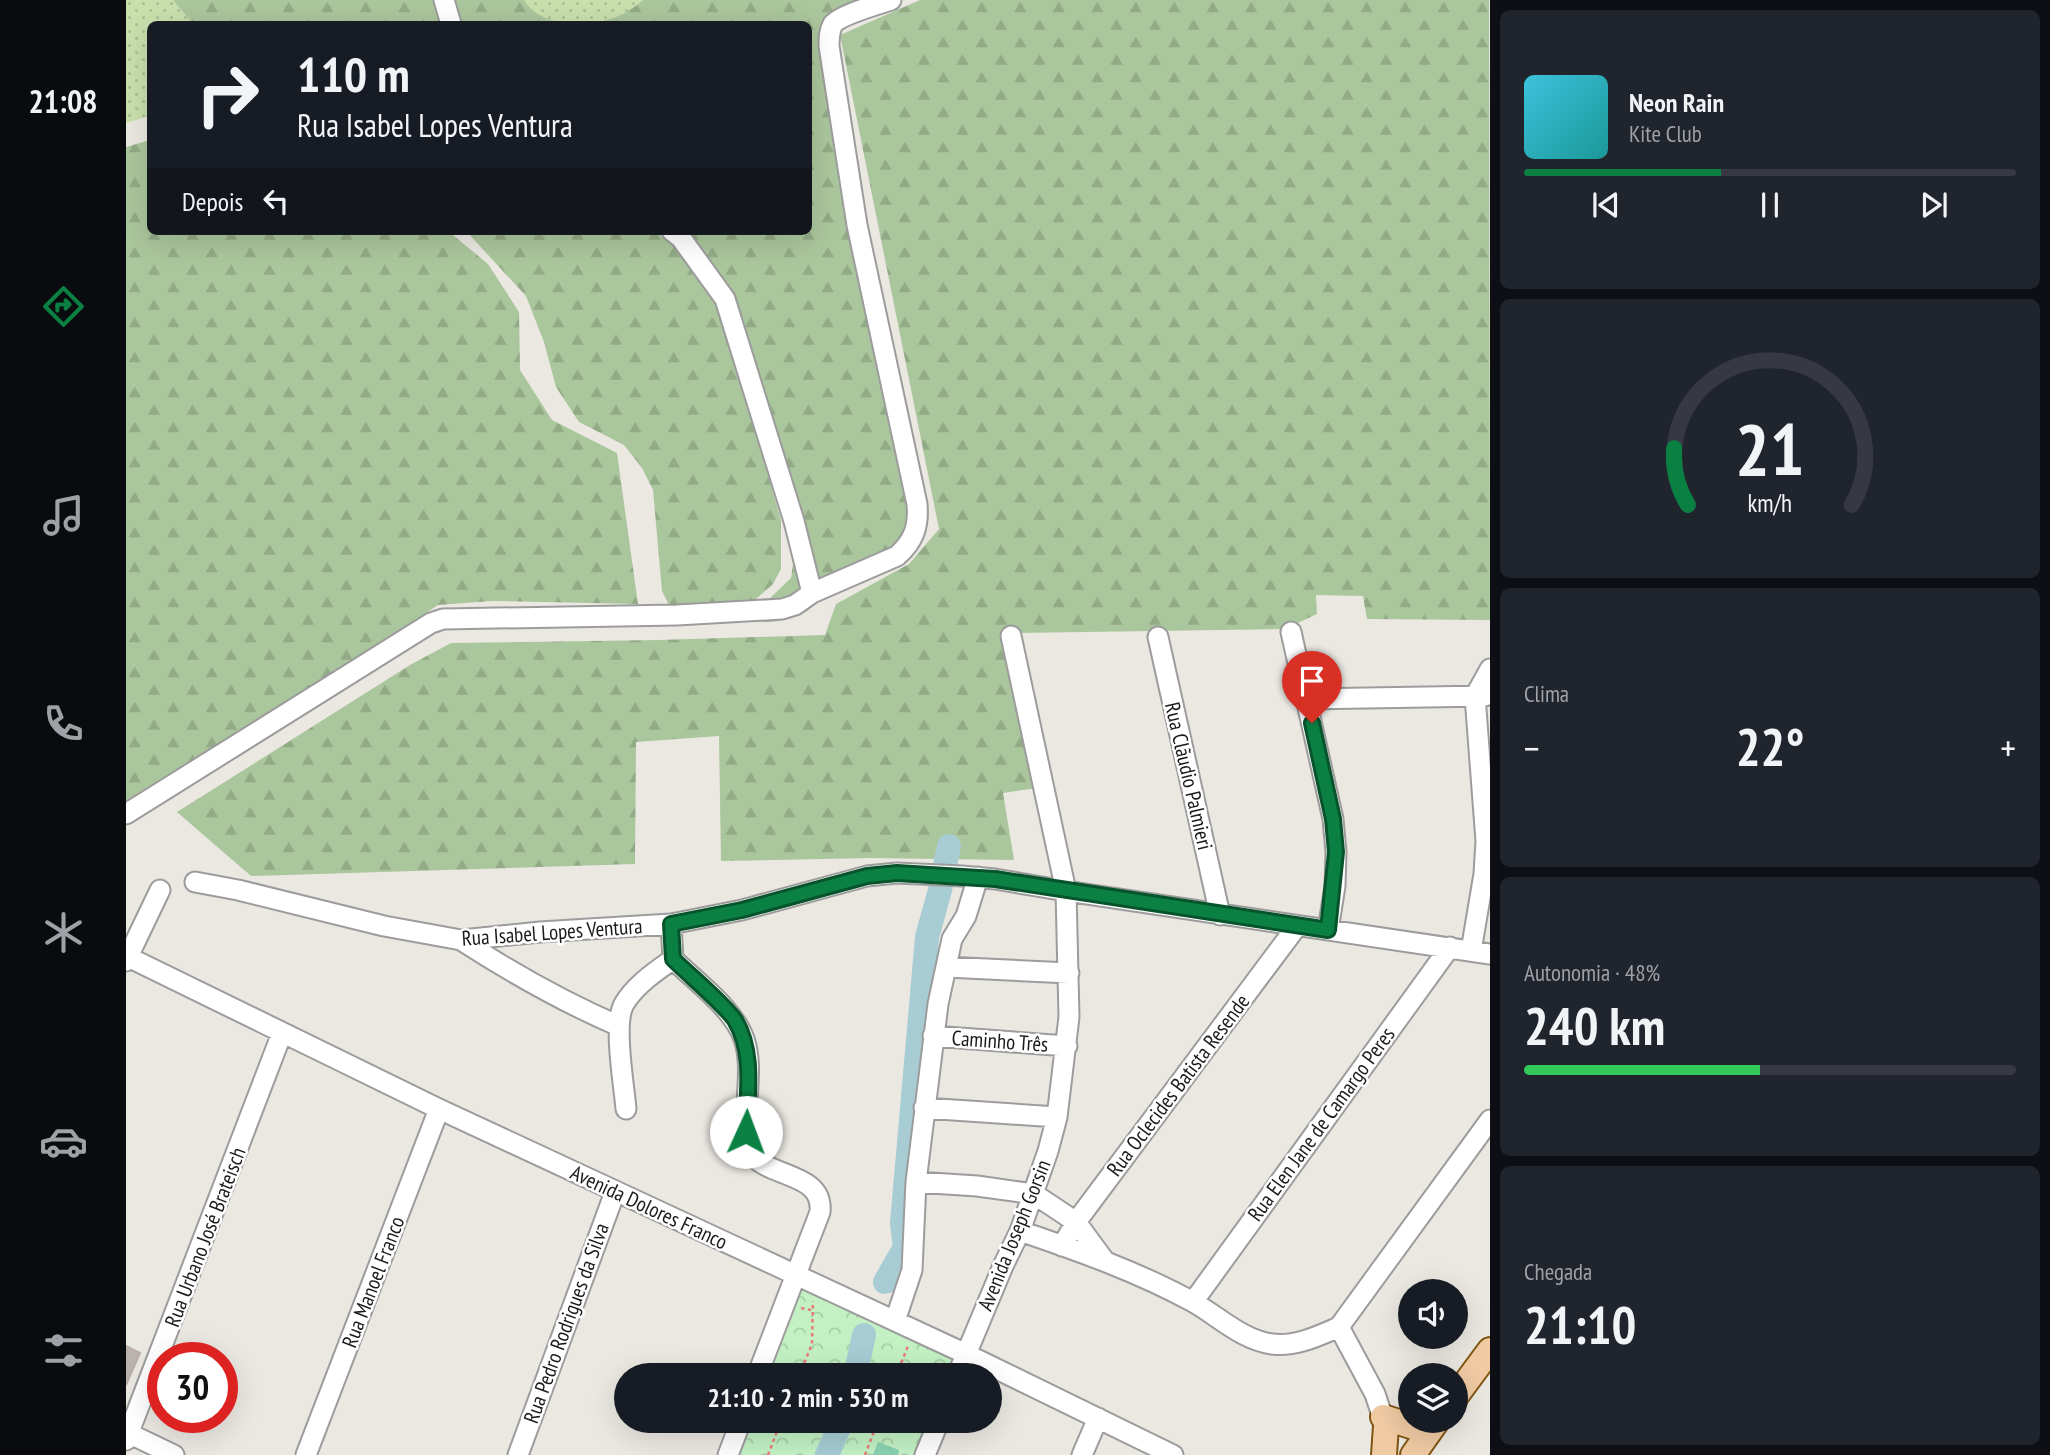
<!DOCTYPE html>
<html lang="pt">
<meta charset="utf-8">
<style>
:root{--surface:#171b24;--page:#20242c;--text:#f1f3f6;--muted:#9ea1a6;--line:#363941;--accent:#0b8043}
body{margin:0;font-family:"PT Sans Narrow",sans-serif;background:var(--page);color:var(--text);height:100vh;display:flex;flex-direction:column;font-size:26px;white-space:nowrap}
*{box-sizing:border-box;margin:0}
p{font-size:23px;color:var(--muted)}
.icon{flex:none;width:38px;height:38px;fill:none;stroke:currentColor;stroke-width:2;stroke-linecap:round;stroke-linejoin:round}
.map{position:relative;flex:1;overflow:hidden}
.panel{display:flex;flex-direction:column;gap:10px;padding:10px;background:#0d0f14;width:560px}
.panel>*{flex:none}
.top-card{position:absolute;left:21px;top:21px;width:665px;height:214px;border-radius:10px;box-shadow:0 7px 28px #0002;background:#171b24;color:var(--text);overflow:hidden}
.fabs{position:absolute;left:1272px;top:1279px;display:grid;gap:14px}
.fabs a{display:grid;place-items:center;width:70px;height:70px;border-radius:50%;background:var(--surface);box-shadow:0 7px 28px #0002;font-size:35px}
.speed{position:absolute;left:21px;top:1342px;display:flex;gap:14px;font-size:35px;font-weight:700;text-align:center}
.speed>*{display:grid;place-content:center;width:91px;height:91px;border-radius:50%;background:var(--surface);box-shadow:0 7px 28px #0002;line-height:1}
.speed .limit{border:10px solid #d22;background:#fff;color:#111}
.pin{position:absolute;display:grid;place-items:center;width:60px;height:60px;color:#fff;margin:-72px -30px;border-radius:50% 50% 50% 0;rotate:-45deg;box-shadow:0 0 7px #0007}
.pin .icon{rotate:45deg}
.me{position:absolute;width:77px;margin:-38px;rotate:2deg;stroke-linejoin:round;filter:drop-shadow(0 0 5px #0008)}
.turn{display:flex;align-items:center;gap:24px;height:147px;padding:0 35px;font-size:32px}
.turn .icon{width:91px;height:91px;stroke-width:2.5}
.turn b{display:block;font-size:49px;line-height:60px}
.then{display:flex;align-items:center;height:66px;padding:0 35px;background:#0003;gap:14px;font-size:26px}
.big{font-size:52px;font-weight:600;line-height:1.1}
.panel .card{flex:1;display:flex;flex-direction:column;justify-content:center;gap:10px;min-width:0;padding:0 24px;border-radius:10px;background:var(--page)}
.panel .dial{align-items:center;gap:0}
.dial svg{height:182px;overflow:visible;fill:none;stroke:var(--line);stroke-width:7;stroke-linecap:round;text-anchor:middle}
.dial text{fill:var(--text);stroke:none}
.song{display:flex;align-items:center;gap:21px}
.cover{width:84px;height:84px;border-radius:10px;background:linear-gradient(135deg,hsl(190 70% 55%),hsl(180 70% 35%))}
.played{height:7px;border-radius:4px;background:linear-gradient(90deg,var(--accent) 40%,var(--line) 40%)}
.keys{display:flex;justify-content:space-around;direction:ltr}
.heat{display:flex;justify-content:space-between;align-items:center;font-size:38px;direction:ltr}
.charge{height:10px;border-radius:5px;background:linear-gradient(90deg,#34c759 48%,var(--line) 0)}
.trip{position:absolute;left:488px;top:1363px;width:388px;height:70px;border-radius:35px;background:var(--surface);box-shadow:0 7px 28px #0002;font-weight:600;line-height:70px;text-align:center}
main{display:flex;flex:1;min-height:0}
.tab-bar{display:flex;flex-direction:column;width:126px;justify-content:space-around;align-items:center;background:#090b0e;color:var(--muted)}
.tab-bar .icon{width:49px;height:49px}
.tab-bar .current{color:var(--accent)}
.tab-bar b{font-size:32px;color:var(--text)}
.map>svg:first-child{display:block}
.grass{fill:url(#grass-dots)}
.forest{fill:url(#forest-firs)}
.park{fill:url(#park-crowns)}
.pitch{fill:#89d1b1}
.lines{fill:none;stroke-linecap:round;stroke-linejoin:round}
.river{stroke:#a7ccd4;stroke-width:24}
.building{fill:#bbb3af;stroke:#bbaea6;stroke-width:2}
.minor-casing{stroke:#9c9c9c;stroke-width:23}
.major-casing{stroke:#805512;stroke-width:28}
.path{stroke:#e77c77;stroke-width:2.5;stroke-dasharray:3.5 3.5;stroke-linecap:butt}
.minor{stroke:#fff;stroke-width:19}
.major{stroke:#efcaa3;stroke-width:24}
.route-casing{stroke:#07532c;stroke-width:18}
.route{stroke:#0b8043;stroke-width:12}
.labels{text-anchor:middle;dominant-baseline:central;stroke-width:5;stroke-linejoin:round;paint-order:stroke}
.street-label{font-size:21px;fill:#1b1b1b;stroke:#fff}
</style>
<main>
<nav class="tab-bar">
<b>21:08</b>
<svg class="icon current" aria-label="directions" viewBox="0 0 24 24"><path d="M12 3l9 9-9 9-9-9zM9 14v-3h6M13 9l2 2-2 2"/></svg>
<svg class="icon" aria-label="music" viewBox="0 0 24 24"><path d="M9 18V5l10-2v13"/><circle cx="6" cy="18" r="3"/><circle cx="16" cy="16" r="3"/></svg>
<svg class="icon" aria-label="phone" viewBox="0 0 24 24"><path d="M5 4h4l2 5-3 2q2 4 5 5l2-3 5 2v4C11 20 4 13 5 4z"/></svg>
<svg class="icon" aria-label="climate" viewBox="0 0 24 24"><path d="M12 3v18M4 7l16 10M4 17L20 7"/></svg>
<svg class="icon" aria-label="car" viewBox="0 0 24 24"><path d="M5 17H2v-5l4-1 3-4h7l3 4 3 1v5h-3M9 17h6M6 11h13"/><circle cx="7" cy="17" r="2"/><circle cx="17" cy="17" r="2"/></svg>
<svg class="icon" aria-label="filters" viewBox="0 0 24 24"><path d="M4 7h16M4 17h16"/><circle cx="9" cy="7" r="2"/><circle cx="15" cy="17" r="2"/></svg>
</nav>
<div class="map">
<svg width="1364" height="1455" viewBox="0 0 1364 1455">
<defs>
<pattern id="grass-dots" width="8" height="8" patternUnits="userSpaceOnUse" patternTransform="scale(1.75)"><rect width="8" height="8" fill="#c9e0ad"/><path d="M2 2h.1M6 6h.1" fill="none" stroke="#acc094" stroke-width="1.8" stroke-linecap="round"/></pattern>
<pattern id="forest-firs" width="22" height="20" patternUnits="userSpaceOnUse" patternTransform="scale(1.75)"><rect width="22" height="20" fill="#aac69c"/><path d="M5 1l3.5 6h-7zM16 11l3.5 6h-7z" fill="#92aa86"/></pattern>
<pattern id="park-crowns" width="20" height="18" patternUnits="userSpaceOnUse" patternTransform="scale(1.75)"><rect width="20" height="18" fill="#c3f1c4"/><path d="M2 6a3 3 0 1 1 6 0M12 15a3 3 0 1 1 6 0" fill="none" stroke="#a7cea8"/></pattern>
</defs>
<rect width="100%" height="100%" fill="#ebe8e2"/>
<!-- grass -->
<path class="grass" d="M 0,0 L 47,0 L 67,24 L 24,24 L 24,116 L 0,123 Z
M 398,0 L 517,0 C 488,29 422,38 398,0 Z"/>
<!-- forest -->
<path class="forest" d="M 47,0 L 312,0 L 319,24 L 67,24 Z
M 327,0 L 398,0 C 409,17 425,21 444,24 L 333,24 Z
M 517,0 L 739,0 L 704,14 L 696,27 L 786,517 L 776,544 L 697,597 L 607,301 L 556,231 L 682,231 L 682,24 L 459,24 C 480,22 501,15 517,0 Z
M 794,0 L 1363,0 L 1364,620 L 1241,619 L 1237,596 L 1190,595 L 1191,614 L 1159,629 L 884,633 L 911,788 L 877,793 L 888,860 L 745,858 L 595,861 L 593,736 L 510,742 L 509,864 L 125,876 L 51,812 L 284,665 L 325,643 L 532,640 L 699,635 L 710,604 L 783,564 L 813,529 L 714,35 Z
M 24,140 L 24,231 L 322,231 L 362,264 L 393,312 L 394,370 L 426,420 L 491,453 L 512,604 L 366,601 L 312,605 L 37,783 L 0,804 L 0,147 Z
M 340,231 L 529,231 L 547,245 L 594,307 L 655,520 L 655,569 L 647,584 L 629,600 L 598,619 L 544,607 L 536,591 L 527,490 L 516,468 L 498,445 L 453,422 L 430,387 L 418,342 L 400,296 Z
M 670,544 L 685,594 L 683,610 C 660,624 638,623 612,620 L 638,604 L 665,578 Z"/>
<!-- park -->
<path class="park" d="M 672,1281 L 830,1359 L 824,1375 L 636,1376 Z
M 620,1421 L 807,1421 L 793,1455 L 608,1455 Z"/>
<!-- pitch -->
<path class="pitch" d="M 752,1442 L 773,1450 L 772,1455 L 747,1455 Z"/>
<g class="lines">
<!-- river -->
<path class="river" d="M 759,1282 L 779,1247 L 776,1223 L 801,937 L 814,890 L 823,846
M 729,1376 L 738,1335
M 701,1455 L 716,1421"/>
</g>
<!-- building -->
<path class="building" d="M 0,1346 L 14,1353 L 0,1385 Z"/>
<g class="lines">
<!-- minor casing -->
<g class="minor-casing">
<path id="minor" d="M 318,0 L 325,24
M 546,231 L 555,238 L 599,299 L 668,521 L 686,593
M 1165,632 L 1207,819 L 1210,852 L 1209,886 L 1202,930
M 1032,637 L 1094,915
M 1181,699 L 1359,696
M 0,814 L 305,623 L 317,619 L 551,615 L 656,609 L 669,605 L 686,593 L 771,556 C 788,541 793,526 791,504 L 731,225 L 703,46 C 703,38 703,31 707,24 C 716,14 751,5 765,0
M 69,882 L 112,890 L 258,926 L 335,940 L 414,932 L 545,924 L 616,910 L 741,876 L 771,873 L 836,876 L 869,879 L 940,891 L 1364,954
M 545,924 L 547,959 C 569,981 608,1009 618,1039 C 625,1059 622,1082 621,1103 C 620,1116 616,1139 623,1151 C 640,1179 698,1171 694,1212 L 631,1376
M 335,940 C 386,973 437,1002 493,1026
M 1345,951 L 1358,874 L 1360,841 L 1349,696 L 1364,669
M 0,956 L 313,1109 L 840,1354 L 1047,1455
M 0,961 L 34,890
M 820,967 L 943,973
M 807,1036 L 941,1046
M 798,1108 L 931,1117
M 500,1109 C 498,1085 487,1023 498,1004 C 509,985 529,972 547,959
M 790,1182 L 851,1186 L 908,1194 L 950,1222 L 978,1260
M 894,1231 C 953,1251 1012,1272 1067,1302 C 1092,1316 1116,1340 1146,1344 C 1170,1347 1192,1336 1213,1327
M 936,1246 L 950,1222 L 1171,926
M 1067,1302 L 1324,947
M 769,1321 L 786,1270 L 790,1182 L 812,1004 L 826,939 L 840,916 L 852,877
M 1213,1327 L 1364,1120
M 1213,1327 L 1249,1394 L 1261,1430
M 831,1376 L 877,1266 L 894,1231 L 922,1151 L 931,1117 L 943,1017 L 940,891 L 885,636
M 0,1432 L 48,1455
M 0,1440 L 156,1033
M 180,1455 L 313,1109
M 392,1455 L 489,1192
M 602,1455 L 615,1421
M 799,1455 L 813,1421
M 956,1455 L 972,1418"/>
</g>
<!-- major casing -->
<g class="major-casing">
<path id="major" d="M 1330,1396 L 1364,1350
M 1257,1417 L 1294,1429 L 1308,1425
M 1258,1455 L 1260,1426
M 1287,1455 L 1311,1421"/>
</g>
<!-- path -->
<path class="path" d="M 675,1308 L 685,1310
M 673,1376 L 686,1344 L 687,1301
M 770,1376 L 782,1346
M 642,1455 L 655,1421
M 739,1455 L 752,1421"/>
<!-- minor -->
<use href="#minor" class="minor"/>
<!-- major -->
<use href="#major" class="major"/>
</g>
<g class="lines">
<!-- route casing -->
<g class="route-casing">
<path id="route" d="M 620,1132 C 621,1095 629,1053 609,1020 C 598,1004 563,975 547,959 L 545,924 L 616,910 L 741,876 L 771,873 L 869,879 L 1202,930 L 1210,852 L 1207,819 L 1186,723"/>
</g>
<!-- route -->
<use href="#route" class="route"/>
</g>
<g class="labels">
<!-- street labels -->
<g class="street-label">
<text transform="translate(1063 776) rotate(77)">Rua Clãudio Palmieri</text>
<text transform="translate(426 932) rotate(-4)">Rua Isabel Lopes Ventura</text>
<text transform="translate(874 1041) rotate(4)">Caminho Três</text>
<text transform="translate(1052 1085) rotate(-53)">Rua Oclecides Batista Resende</text>
<text transform="translate(1195 1124) rotate(-54)">Rua Elen Jane de Camargo Peres</text>
<text transform="translate(523 1207) rotate(25)">Avenida Dolores Franco</text>
<text transform="translate(888 1235) rotate(-68)">Avenida Joseph Gorsin</text>
<text transform="translate(79 1237) rotate(-69)">Rua Urbano José Brateisch</text>
<text transform="translate(247 1282) rotate(-69)">Rua Manoel Franco</text>
<text transform="translate(440 1323) rotate(-70)">Rua Pedro Rodrigues da Silva</text>
</g>
</g>
</svg>
<div class="fabs">
<a><svg class="icon" aria-label="sound" viewBox="0 0 24 24"><path d="M4 9h4l5-4v14l-5-4H4zM17 9q2 3 0 6"/></svg></a>
<a><svg class="icon" aria-label="layers" viewBox="0 0 24 24"><path d="M12 4l9 5-9 5-9-5zM3 14l9 5 9-5"/></svg></a>
</div>
<div class="speed"><div class="limit">30</div></div>
<div class="pin" style="left:1186px;top:723px;background:#d93025"><svg class="icon" aria-label="arrive" viewBox="0 0 24 24"><path d="M6 21V4h12l-3 4 3 4H6"/></svg></div>
<svg class="me" style="left:620px;top:1132px" viewBox="-20 -20 40 40"><circle r="19" fill="#fff"/><path d="M0-13L10 11 0 6-10 11z" fill="#0b8043"/></svg>
<div class="trip">21:10 · 2 min · 530 m</div>
<div class="top-card">
<div class="turn"><svg class="icon" aria-label="right" viewBox="0 0 24 24"><path d="M7 20v-9h11M14 6l5 5-5 5"/></svg><div><b>110 m</b>Rua Isabel Lopes Ventura</div></div>
<div class="then">Depois<svg class="icon" aria-label="left" viewBox="0 0 24 24"><path d="M17 20v-9H6M10 6l-5 5 5 5"/></svg></div>
</div>
</div>
<section class="panel">
<div class="card">
<div class="song"><i class="cover"></i><div><b>Neon Rain</b><p>Kite Club</p></div></div>
<div class="played"></div>
<div class="keys"><svg class="icon" aria-label="previous" viewBox="0 0 24 24"><path d="M18 5L8 12l10 7zM5 5v14"/></svg><svg class="icon" aria-label="pause" viewBox="0 0 24 24"><path d="M8 5v14M16 5v14"/></svg><svg class="icon" aria-label="next" viewBox="0 0 24 24"><path d="M6 5l10 7-10 7zM19 5v14"/></svg></div>
</div>
<div class="card dial"><svg viewBox="0 0 100 80">
<path d="M14 69A42 42 0 1 1 86 69"/>
<path d="M14 69A42 42 0 0 1 8 44" stroke="#0b8043"/>
<text x="50" y="56" font-size="32" font-weight="700">21</text>
<text x="50" y="72" font-size="11">km/h</text>
</svg></div>
<div class="card"><p>Clima</p>
<div class="heat"><a>−</a><b class="big">22°</b><a>+</a></div>
</div>
<div class="card"><p>Autonomia · 48%</p><b class="big">240 km</b><div class="charge"></div></div>
<div class="card"><p>Chegada</p><b class="big">21:10</b></div>
</section>
</main>
